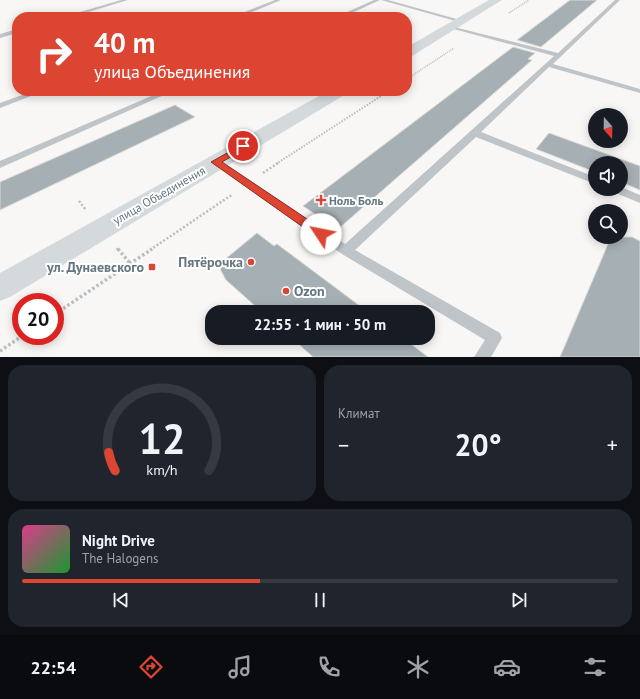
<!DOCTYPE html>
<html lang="ru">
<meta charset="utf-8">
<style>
:root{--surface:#171b24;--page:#20242c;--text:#f1f3f6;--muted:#9ea1a6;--line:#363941;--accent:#db4532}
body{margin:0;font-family:"PT Sans",sans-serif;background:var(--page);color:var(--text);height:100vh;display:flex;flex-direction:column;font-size:15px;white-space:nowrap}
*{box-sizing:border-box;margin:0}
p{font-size:13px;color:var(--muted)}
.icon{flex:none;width:22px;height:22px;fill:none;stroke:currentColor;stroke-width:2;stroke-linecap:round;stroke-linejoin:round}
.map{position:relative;height:357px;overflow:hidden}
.sheet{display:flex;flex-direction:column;gap:8px;padding:8px;background:#0d0f14;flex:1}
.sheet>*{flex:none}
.hud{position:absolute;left:12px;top:12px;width:400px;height:84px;border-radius:16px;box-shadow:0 2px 10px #0003;background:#db4532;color:#fff;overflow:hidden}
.needle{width:26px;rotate:160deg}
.controls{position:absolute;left:588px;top:108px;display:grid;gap:8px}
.controls a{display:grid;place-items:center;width:40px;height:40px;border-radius:50%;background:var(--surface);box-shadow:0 2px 10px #0003;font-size:20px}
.speed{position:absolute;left:12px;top:293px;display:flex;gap:8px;font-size:20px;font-weight:700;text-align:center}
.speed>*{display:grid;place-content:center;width:52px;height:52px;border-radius:50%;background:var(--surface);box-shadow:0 2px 10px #0003;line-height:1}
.speed .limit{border:6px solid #d22;background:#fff;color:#111}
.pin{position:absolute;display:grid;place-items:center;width:34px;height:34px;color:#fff;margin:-17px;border:2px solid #fff;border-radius:50%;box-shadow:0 1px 4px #0007}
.me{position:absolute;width:44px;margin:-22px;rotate:304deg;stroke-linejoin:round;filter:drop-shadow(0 0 3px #0008)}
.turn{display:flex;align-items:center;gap:14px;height:84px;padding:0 16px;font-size:18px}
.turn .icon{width:52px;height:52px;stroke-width:2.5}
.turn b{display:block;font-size:28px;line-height:34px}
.big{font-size:30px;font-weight:700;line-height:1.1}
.sheet .widget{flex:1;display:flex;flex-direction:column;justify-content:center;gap:6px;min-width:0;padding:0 14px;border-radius:16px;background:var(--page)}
.sheet .dial{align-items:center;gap:0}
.dial svg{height:104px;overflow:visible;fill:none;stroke:var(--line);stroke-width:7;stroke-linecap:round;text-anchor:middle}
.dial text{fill:var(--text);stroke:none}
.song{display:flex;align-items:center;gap:12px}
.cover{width:48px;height:48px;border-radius:6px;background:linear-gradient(135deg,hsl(330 70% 55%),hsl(130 70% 35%))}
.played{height:4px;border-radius:2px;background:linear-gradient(90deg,var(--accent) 40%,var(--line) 40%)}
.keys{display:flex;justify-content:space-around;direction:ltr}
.heat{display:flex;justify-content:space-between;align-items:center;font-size:22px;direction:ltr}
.sheet .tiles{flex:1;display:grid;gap:8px;grid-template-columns:1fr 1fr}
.widget:last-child{grid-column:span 2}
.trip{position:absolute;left:205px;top:305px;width:230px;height:40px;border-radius:16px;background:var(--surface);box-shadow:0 2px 10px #0003;font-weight:700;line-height:40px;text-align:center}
.tab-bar{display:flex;height:64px;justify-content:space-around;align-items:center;background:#090b0e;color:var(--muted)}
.tab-bar .icon{width:28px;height:28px}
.tab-bar .active{color:var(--accent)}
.tab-bar b{font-size:18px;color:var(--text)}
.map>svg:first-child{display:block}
.building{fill:#a6b0b4;stroke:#d9d9d7}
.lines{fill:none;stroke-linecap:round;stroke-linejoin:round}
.path-far3{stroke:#b9bdbf;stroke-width:1.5;stroke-dasharray:1 1;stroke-linecap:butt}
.path-far2{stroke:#b9bdbf;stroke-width:2;stroke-dasharray:1.5 1.5;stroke-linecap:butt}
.path-far1{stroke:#b9bdbf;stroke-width:2.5;stroke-dasharray:2 2;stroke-linecap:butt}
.path{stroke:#b9bdbf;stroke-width:3.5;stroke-dasharray:2.5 2.5;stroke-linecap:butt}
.lane{fill:#bec4c7;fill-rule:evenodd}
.secondary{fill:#d4d9db;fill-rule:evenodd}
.route{fill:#db4532;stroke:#8e2d20}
.poi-dot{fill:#db4532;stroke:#fff;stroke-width:1.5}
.labels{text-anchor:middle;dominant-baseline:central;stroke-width:4;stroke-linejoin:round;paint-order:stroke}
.street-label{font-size:12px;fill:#64767f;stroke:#fff}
.poi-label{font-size:12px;font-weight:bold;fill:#64767f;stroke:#fff;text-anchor:start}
.near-poi-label{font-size:14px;font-weight:bold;fill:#64767f;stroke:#fff;text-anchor:end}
</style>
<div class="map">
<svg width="640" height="357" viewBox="0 0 640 357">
<rect width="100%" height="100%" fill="#f8f7f5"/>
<!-- building -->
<path class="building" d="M 570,0 L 597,0 L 541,47 L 517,40 Z
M 513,47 L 535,53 L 528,59 L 532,60 L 338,229 L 303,206 Z
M 175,105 L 195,117 L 0,210 L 0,182 Z
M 549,133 L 640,166 L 640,190 L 621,182 L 621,163 L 595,163 L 595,172 L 536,149 Z
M 257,233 L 274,246 L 277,244 L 368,312 L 262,312 L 226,280 L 218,265 Z
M 611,237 L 632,237 L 640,241 L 640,357 L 560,357 Z
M 292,338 L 403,338 L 428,357 L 313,357 Z"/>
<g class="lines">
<!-- path-far3 -->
<path class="path-far3" d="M 509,13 L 529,0
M 407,79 L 454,48
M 379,97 L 388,91"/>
<!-- path-far2 -->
<path class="path-far2" d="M 276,164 L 381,96"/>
<!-- path-far1 -->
<path class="path-far1" d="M 263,173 L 278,163
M 79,201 L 86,210
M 117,248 L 118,250
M 150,250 L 233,194"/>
<!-- path -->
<path class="path" d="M 118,249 L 130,263
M 55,314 L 152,249
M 0,351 L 22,336"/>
<!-- lane -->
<path class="lane" d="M 121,0 L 128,0 L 72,17 L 63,17 Z
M 275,0 L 281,0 L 240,17 L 232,17 Z
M 374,0 L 380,0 L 343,17 L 336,17 Z
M 381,0 L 388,0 L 464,21 L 459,22 Z
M 615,0 L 620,0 L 553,64 L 640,89 L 640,93 L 549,67 L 481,132 L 595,177 L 595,184 L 476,137 L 355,250 L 500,333 L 502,338 L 491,357 L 474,357 L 485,340 L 342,254 L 211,162 L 213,160 L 219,160 L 345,244 L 554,56 L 450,28 L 450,26 L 558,53 Z
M 17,29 L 17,33 L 0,38 L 0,34 Z
M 33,91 L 44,91 L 0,108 L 0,103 Z
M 163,91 L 173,91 L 0,168 L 0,161 Z
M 621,187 L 640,195 L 640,203 L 611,191 L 610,189 L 621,189 Z"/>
<!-- secondary -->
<path class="secondary" d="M 489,0 L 502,0 L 412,56 L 407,57 L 407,47 Z
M 328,91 L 348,91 L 346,94 L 10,297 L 0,301 L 0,273 Z"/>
</g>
<!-- route -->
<path class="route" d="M 243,144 L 246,145 L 248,146 L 246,148 L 222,162 L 325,231 L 326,234 L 325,237 L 317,237 L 211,162 Z"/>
<!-- markers -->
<g class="poi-dot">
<path d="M319 194h4v4h4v4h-4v4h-4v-4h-4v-4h4z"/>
<circle cx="251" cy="262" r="4"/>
<rect x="148" y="263" width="8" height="8" rx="2"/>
<circle cx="286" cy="291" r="4"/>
</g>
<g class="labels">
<!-- street labels -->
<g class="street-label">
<text transform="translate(159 195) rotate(-30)">улица Объединения</text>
</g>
<!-- poi labels -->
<g class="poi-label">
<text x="329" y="200">Ноль Боль</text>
</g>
<!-- near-poi labels -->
<g class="near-poi-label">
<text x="243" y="262">Пятёрочка</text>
<text x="144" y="267">ул. Дунаевского</text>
<text x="294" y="291" text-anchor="start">Ozon</text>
</g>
</g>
</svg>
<div class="controls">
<a><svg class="needle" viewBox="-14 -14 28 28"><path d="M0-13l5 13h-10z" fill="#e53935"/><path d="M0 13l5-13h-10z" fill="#9ea1a6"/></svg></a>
<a><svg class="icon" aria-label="sound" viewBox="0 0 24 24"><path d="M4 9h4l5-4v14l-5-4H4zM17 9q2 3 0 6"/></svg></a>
<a><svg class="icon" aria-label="search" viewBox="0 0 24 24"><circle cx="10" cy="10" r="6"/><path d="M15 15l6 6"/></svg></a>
</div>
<div class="speed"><div class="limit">20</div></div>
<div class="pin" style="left:243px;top:146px;background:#d93025"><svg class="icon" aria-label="arrive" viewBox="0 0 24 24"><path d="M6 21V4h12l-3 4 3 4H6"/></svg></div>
<svg class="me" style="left:321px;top:234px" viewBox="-20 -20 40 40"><circle r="19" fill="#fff"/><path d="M0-13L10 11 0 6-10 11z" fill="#db4532"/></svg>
<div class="trip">22:55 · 1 мин · 50 m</div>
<div class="hud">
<div class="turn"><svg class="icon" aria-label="right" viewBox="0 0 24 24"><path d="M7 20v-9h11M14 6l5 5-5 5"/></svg><div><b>40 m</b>улица Объединения</div></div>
</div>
</div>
<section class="sheet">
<div class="tiles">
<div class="widget dial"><svg viewBox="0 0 100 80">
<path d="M14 69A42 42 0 1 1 86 69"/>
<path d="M14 69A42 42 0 0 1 9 55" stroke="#db4532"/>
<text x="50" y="56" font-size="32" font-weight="700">12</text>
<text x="50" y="72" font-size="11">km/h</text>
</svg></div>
<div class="widget"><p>Климат</p>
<div class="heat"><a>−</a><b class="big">20°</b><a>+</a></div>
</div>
<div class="widget">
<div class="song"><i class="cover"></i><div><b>Night Drive</b><p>The Halogens</p></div></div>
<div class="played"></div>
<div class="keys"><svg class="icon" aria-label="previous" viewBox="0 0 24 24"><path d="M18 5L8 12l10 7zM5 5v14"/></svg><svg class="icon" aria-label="pause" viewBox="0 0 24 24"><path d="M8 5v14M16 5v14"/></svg><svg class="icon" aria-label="next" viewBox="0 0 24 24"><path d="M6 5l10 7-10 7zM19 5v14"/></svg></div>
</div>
</div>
</section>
<nav class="tab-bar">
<b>22:54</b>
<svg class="icon active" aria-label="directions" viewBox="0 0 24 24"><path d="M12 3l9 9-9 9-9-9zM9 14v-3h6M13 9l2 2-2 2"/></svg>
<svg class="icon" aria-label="music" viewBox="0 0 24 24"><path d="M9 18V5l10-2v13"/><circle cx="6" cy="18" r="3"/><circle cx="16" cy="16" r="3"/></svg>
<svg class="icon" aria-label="phone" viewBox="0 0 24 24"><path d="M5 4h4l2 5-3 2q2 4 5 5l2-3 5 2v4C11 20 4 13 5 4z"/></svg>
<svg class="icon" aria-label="climate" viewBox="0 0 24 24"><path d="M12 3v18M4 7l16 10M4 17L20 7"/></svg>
<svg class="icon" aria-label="car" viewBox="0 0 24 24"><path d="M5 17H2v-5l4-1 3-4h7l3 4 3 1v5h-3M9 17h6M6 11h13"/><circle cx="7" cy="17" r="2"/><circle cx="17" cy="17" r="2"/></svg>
<svg class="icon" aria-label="filters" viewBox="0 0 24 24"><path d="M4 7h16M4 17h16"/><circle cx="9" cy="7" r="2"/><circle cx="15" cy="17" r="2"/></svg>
</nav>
